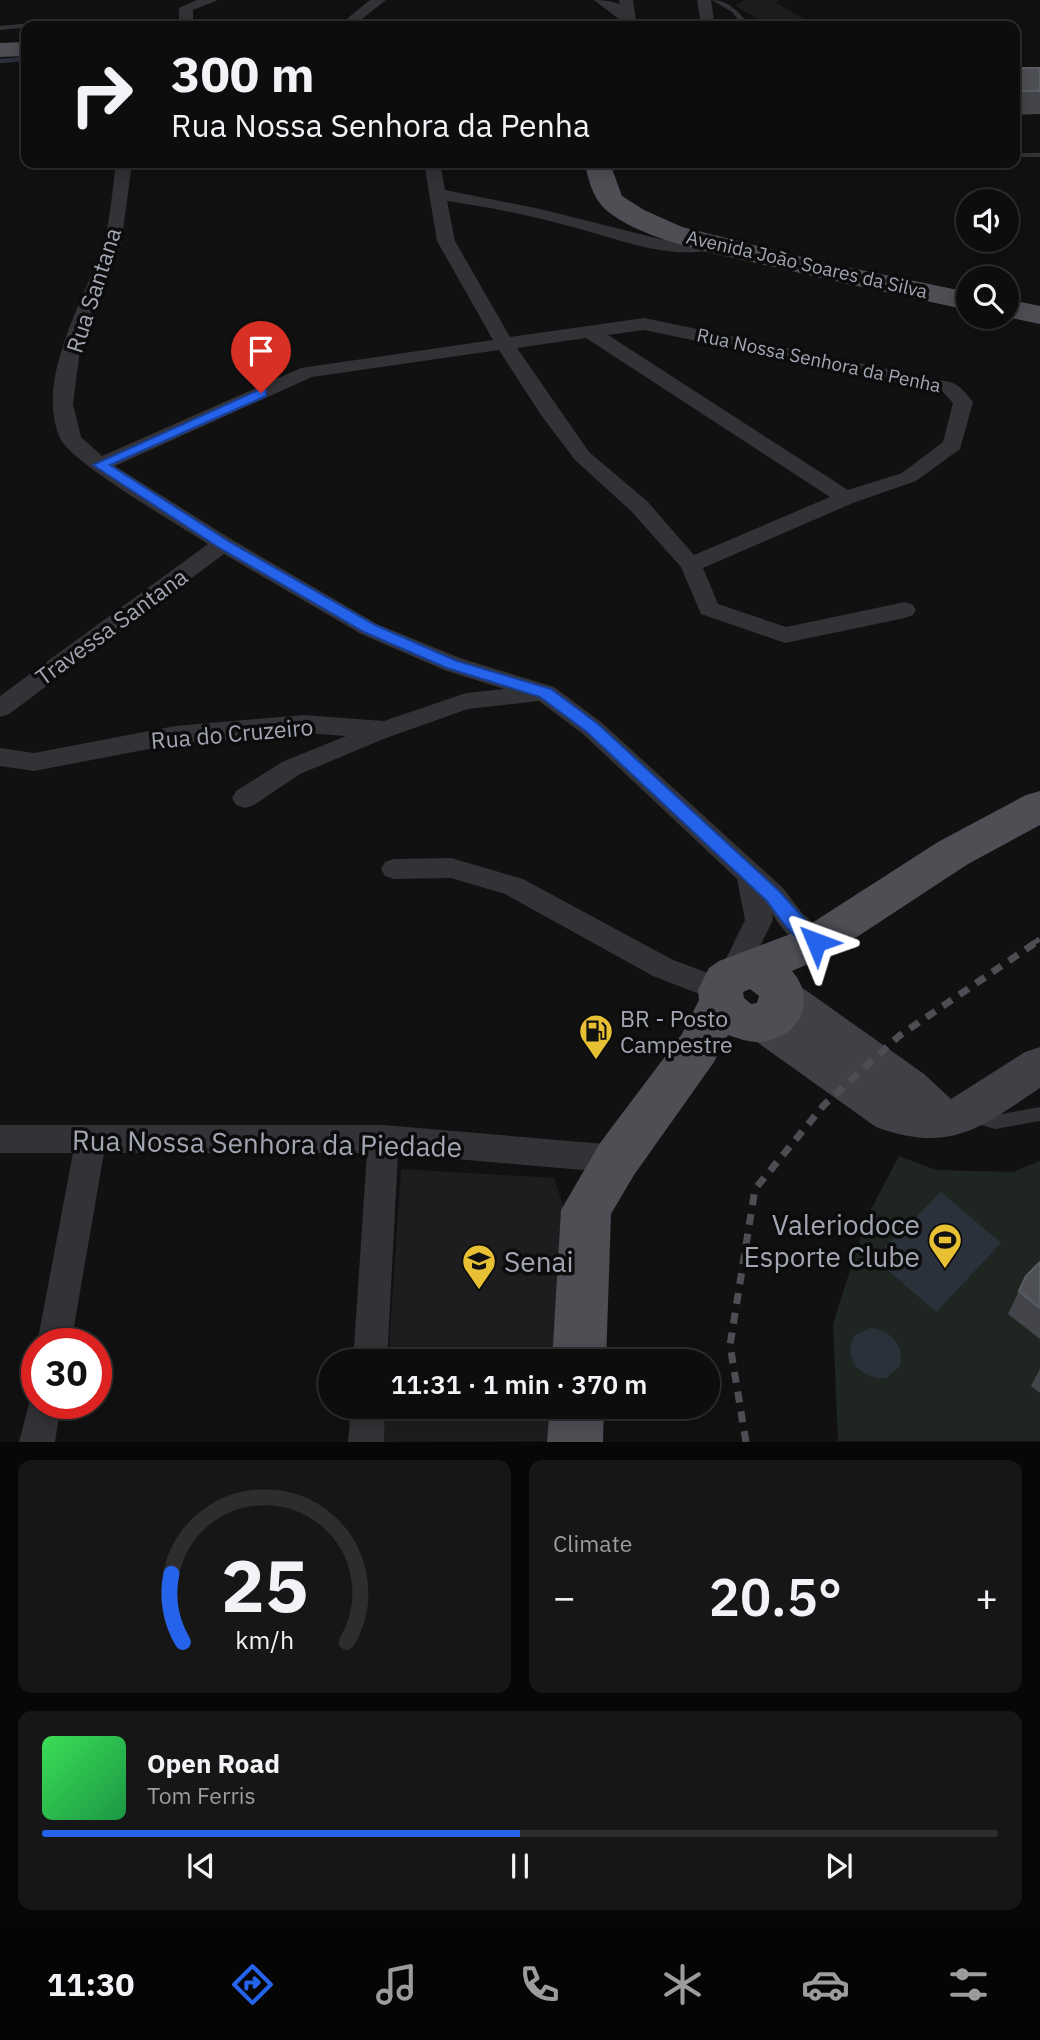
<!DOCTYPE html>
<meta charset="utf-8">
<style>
:root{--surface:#0d0d0e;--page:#161617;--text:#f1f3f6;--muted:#9a9c9e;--line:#2d2d2e;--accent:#2563eb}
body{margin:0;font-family:"IBM Plex Sans",sans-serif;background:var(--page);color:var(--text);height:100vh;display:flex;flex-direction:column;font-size:26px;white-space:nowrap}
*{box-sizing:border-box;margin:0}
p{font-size:23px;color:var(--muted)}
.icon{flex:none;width:38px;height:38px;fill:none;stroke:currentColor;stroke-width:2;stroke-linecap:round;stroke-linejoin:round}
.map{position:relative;height:1442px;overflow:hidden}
.sheet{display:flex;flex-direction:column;gap:18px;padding:18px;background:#070708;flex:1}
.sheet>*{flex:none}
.hud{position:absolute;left:21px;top:21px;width:999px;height:147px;border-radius:14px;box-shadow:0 4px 18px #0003,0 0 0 2px var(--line);background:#0d0d0e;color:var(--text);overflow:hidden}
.buttons{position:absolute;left:956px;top:189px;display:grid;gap:14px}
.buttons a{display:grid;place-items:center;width:63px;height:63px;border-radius:50%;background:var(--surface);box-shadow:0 4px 18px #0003,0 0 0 2px var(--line);font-size:35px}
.speed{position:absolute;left:21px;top:1328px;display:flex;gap:14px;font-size:35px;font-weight:700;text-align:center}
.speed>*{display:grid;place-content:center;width:91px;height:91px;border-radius:50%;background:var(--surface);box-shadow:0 4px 18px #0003,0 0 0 2px var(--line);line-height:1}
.speed .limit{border:10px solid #d22;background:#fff;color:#111}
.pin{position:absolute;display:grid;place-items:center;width:60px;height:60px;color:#fff;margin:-72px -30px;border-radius:50% 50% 50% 0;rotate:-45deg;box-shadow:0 0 7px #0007}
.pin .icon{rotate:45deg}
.me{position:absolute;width:77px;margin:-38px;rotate:314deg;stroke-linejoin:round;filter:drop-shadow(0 0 5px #0008)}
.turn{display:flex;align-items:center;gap:24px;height:147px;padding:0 35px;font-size:32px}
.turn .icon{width:91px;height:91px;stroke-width:2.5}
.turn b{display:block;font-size:49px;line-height:60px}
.big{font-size:52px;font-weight:600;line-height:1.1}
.sheet .tile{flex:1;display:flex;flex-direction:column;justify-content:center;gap:10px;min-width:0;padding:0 24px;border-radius:14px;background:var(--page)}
.sheet .dial{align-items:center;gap:0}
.dial svg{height:182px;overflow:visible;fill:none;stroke:var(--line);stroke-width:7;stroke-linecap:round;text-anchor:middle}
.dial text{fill:var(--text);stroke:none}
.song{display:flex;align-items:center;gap:21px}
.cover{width:84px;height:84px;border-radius:10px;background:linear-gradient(135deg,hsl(130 70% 55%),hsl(140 70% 35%))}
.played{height:7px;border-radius:4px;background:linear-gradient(90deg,var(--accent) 50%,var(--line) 50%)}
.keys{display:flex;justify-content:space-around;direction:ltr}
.heat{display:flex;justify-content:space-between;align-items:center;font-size:38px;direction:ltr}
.sheet .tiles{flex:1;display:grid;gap:18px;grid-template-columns:1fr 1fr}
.tile:last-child{grid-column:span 2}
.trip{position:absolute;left:318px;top:1349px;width:402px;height:70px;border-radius:35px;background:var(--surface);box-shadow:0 4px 18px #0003,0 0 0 2px var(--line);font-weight:600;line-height:70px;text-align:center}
.tabs{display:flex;height:112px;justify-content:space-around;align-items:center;background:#050506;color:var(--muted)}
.tabs .icon{width:49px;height:49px}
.tabs .on{color:var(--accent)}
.tabs b{font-size:32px;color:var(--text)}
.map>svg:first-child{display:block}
.built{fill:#1d1d1f}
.green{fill:#1f2621}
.water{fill:#2b313a}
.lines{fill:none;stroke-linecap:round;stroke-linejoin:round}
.stream{stroke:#2b313a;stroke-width:4.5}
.service{fill:#323237;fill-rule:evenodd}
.minor{fill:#323237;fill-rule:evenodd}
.tertiary{fill:#323237;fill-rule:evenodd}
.secondary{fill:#404147;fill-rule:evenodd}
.primary{fill:#4e4f55;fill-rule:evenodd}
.rail-far1{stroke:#4c4e54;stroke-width:5;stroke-dasharray:9 7;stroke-linecap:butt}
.rail{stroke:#4c4e54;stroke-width:7;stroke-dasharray:11 9;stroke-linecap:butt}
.wall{fill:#44454a}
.building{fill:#4e5055;stroke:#5b5d64;stroke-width:2}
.route{fill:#2563eb;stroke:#184099;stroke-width:2}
.labels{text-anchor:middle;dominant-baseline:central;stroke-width:7;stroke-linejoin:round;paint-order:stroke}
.far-street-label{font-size:19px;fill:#a2a5b2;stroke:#0c0c0d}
.street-label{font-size:23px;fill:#a2a5b2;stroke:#0c0c0d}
.poi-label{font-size:23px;fill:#a2a5b2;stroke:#0c0c0d;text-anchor:start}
.near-street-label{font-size:28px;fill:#a2a5b2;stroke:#0c0c0d}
.near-poi-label{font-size:28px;fill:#a2a5b2;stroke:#0c0c0d;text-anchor:end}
</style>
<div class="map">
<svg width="1040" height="1442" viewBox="0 0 1040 1442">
<rect width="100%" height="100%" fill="#111112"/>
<!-- built -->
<path class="built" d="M 744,0 L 778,0 L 776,3 L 806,20 L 771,26 L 735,6 Z
M 401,1169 L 554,1178 L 568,1220 L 560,1361 L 388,1362 Z
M 386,1407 L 557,1407 L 555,1441 L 383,1442 Z"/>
<!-- green -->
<path class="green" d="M 899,1156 L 936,1170 L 1013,1172 L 1040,1161 L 1040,1441 L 838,1441 L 833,1324 L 867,1217 Z"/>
<!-- water -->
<path class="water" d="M 941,1192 L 1001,1243 L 936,1312 L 874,1258 Z
M 871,1328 C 891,1330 905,1346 900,1366 L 886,1378 C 861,1380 841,1358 855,1335 Z"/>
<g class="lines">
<!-- stream -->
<path class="stream" d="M 0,61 L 26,59"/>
<!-- service -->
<path class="service" d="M 712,0 C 729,0 740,13 750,26 L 743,26 L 732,12 Z
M 62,20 L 88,26 L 62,24 L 0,30 L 0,26 Z
M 1015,153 L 1040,153 L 1040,157 L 1015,157 Z
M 1040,1107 L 1040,1121 L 995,1129 L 970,1122 L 967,1117 L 970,1112 L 975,1110 L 995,1115 Z"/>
<!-- minor -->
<path class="minor" d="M 197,0 L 218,0 L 193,10 L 193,26 L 179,26 L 179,8 Z
M 370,0 L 386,0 L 353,26 L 338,26 Z
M 619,0 L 633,0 L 636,20 L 634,23 L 624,23 Z
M 697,0 L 711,0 L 715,26 L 701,26 Z
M 116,163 L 132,163 L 121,245 L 81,342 L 73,404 L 81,437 L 102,456 L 301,368 L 493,340 L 437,241 L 424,163 L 440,163 L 445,190 L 540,209 L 660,239 L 694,242 L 711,240 L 720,245 L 717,249 C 667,261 617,238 569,226 C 529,215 488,207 447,201 L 455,241 L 510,337 L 644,318 L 950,382 C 960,385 967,394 973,402 L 960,449 L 916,481 L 853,503 L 703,568 L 718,604 L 786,627 L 905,602 L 913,605 L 916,610 L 913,615 L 905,618 L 785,643 L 701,614 L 681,567 L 631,511 L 575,460 L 541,415 L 499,350 L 312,377 L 115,466 L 231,539 L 377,624 L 460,658 L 554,687 L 601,722 L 783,888 L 802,913 L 826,934 L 830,942 L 826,950 C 803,958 784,931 772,914 L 773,920 L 742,983 L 732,986 L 734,990 L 730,998 L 720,1002 L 653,976 L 505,894 L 451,878 L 394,879 L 385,876 L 381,869 L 385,862 L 394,859 L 451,858 L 523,879 L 673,960 L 719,977 L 718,975 L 745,920 L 737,879 L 583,734 L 539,701 L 468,709 L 386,738 L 300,774 L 254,805 L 245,808 L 236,805 L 232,798 L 236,791 L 282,762 L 346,736 L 303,733 L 175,744 L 34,771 L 0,766 L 0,748 L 34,753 L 175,726 L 303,715 L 384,721 L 466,693 L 504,689 L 444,670 L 361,634 L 224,554 L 9,714 L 0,717 L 0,696 L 208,544 C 180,526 74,464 61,440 C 33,382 84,301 102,247 C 111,221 112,190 116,163 ZM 644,330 L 943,392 L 953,403 L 943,442 L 902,473 L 848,490 L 608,335 ZM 586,338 L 830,497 L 694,555 L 647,501 L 589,452 L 517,348 Z
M 0,1125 L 383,1125 L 617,1145 L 628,1149 L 633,1159 L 628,1169 L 617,1173 L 398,1154 L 387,1362 L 353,1362 L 367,1153 L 104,1153 L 71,1344 L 37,1344 L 73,1153 L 0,1153 Z
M 37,1390 L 37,1404 L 61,1404 L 55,1442 L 19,1442 L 32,1392 Z
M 351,1407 L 385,1407 L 384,1442 L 348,1442 Z"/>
<!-- tertiary -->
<path class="tertiary" d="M 594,0 C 611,0 636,4 637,26 L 621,26 L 621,21 Z"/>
<!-- secondary -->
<path class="secondary" d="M 783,979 L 797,984 L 924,1074 L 951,1099 L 1025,1052 L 1040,1047 L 1040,1088 C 980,1128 951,1154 876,1127 L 747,1035 L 741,1023 L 747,1011 L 762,1006 L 768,1008 L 763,996 L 769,984 Z"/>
<!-- primary -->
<path class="primary" d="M 26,42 L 26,56 L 0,57 L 0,43 Z
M 585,163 L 610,163 L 622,196 L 644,210 L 682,227 L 822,262 L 968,292 L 968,310 C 903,296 838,282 774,267 C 728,256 637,241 603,207 C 592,195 588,179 585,163 Z
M 1006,299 L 1040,306 L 1040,324 L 1006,317 Z
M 1040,791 L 1040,825 L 968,864 L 831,954 L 792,971 C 816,998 802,1035 766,1041 C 752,1044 741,1039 728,1035 L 714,1062 L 634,1175 L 611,1214 L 606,1362 L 552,1362 L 561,1210 L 600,1143 L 682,1034 L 699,1000 L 698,990 L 709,968 L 719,961 L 801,930 L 938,842 L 1026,795 ZM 750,989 L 759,996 L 757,1003 L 751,1004 L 744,998 L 743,992 Z
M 550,1407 L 604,1407 L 603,1442 L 547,1442 Z"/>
<!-- rail-far1 -->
<path class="rail-far1" d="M 1032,944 L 1040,939"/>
<!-- rail -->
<path class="rail" d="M 746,1442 L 730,1345 L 755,1189 L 824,1105 L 899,1036 L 1035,943"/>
</g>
<!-- wall -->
<path class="wall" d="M 1015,68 L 1040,68 L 1040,114 L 1015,115 Z
M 1040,1262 L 1040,1339 L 1008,1314 L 1026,1276 Z
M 1040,1369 L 1040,1393 L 1031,1386 Z"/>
<!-- building -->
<path class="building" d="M 1015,68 L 1040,68 L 1040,91 L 1015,91 Z
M 1040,1262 L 1040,1308 L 1019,1291 L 1026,1276 Z"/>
<!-- route -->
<path class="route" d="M 261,389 L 266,390 L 266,396 L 110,465 L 228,541 L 375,625 L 457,661 L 551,689 L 598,724 L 779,891 L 825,942 L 822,948 C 803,954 777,915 767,901 L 587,732 L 540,697 L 447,668 L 364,632 L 218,547 L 93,465 Z"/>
<!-- icons -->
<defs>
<g id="fuel-pin" transform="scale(1.75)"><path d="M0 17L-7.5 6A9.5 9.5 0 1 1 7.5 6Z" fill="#e7c033" stroke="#0c0c0d"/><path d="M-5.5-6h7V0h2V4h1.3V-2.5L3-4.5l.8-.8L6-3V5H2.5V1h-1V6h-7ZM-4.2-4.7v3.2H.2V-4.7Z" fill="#111"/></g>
<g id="stadium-pin" transform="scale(1.75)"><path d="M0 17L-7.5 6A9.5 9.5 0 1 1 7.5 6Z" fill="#e7c033" stroke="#0c0c0d"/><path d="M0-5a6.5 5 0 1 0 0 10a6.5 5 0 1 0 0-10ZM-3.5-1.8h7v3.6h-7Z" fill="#111"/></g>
<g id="school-pin" transform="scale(1.75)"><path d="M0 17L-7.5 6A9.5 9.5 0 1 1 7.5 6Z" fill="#e7c033" stroke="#0c0c0d"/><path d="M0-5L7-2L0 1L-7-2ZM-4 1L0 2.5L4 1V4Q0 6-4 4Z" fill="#111"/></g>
</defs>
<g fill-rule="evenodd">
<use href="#fuel-pin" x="596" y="1031"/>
<use href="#stadium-pin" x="945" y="1240"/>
<use href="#school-pin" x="479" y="1261"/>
</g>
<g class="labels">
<!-- far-street labels -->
<g class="far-street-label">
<text transform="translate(807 264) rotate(13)">Avenida João Soares da Silva</text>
<text transform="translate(819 360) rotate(12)">Rua Nossa Senhora da Penha</text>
</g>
<!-- street labels -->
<g class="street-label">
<text transform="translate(93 290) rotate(-72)">Rua Santana</text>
<text transform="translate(111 626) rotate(-36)">Travessa Santana</text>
<text transform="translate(232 733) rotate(-5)">Rua do Cruzeiro</text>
</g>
<!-- poi labels -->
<g class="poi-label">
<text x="620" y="1018">BR - Posto<tspan x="620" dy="26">Campestre</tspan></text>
</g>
<!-- near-street labels -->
<g class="near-street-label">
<text transform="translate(267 1143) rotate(1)">Rua Nossa Senhora da Piedade</text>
</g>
<!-- near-poi labels -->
<g class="near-poi-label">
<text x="920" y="1224">Valeriodoce<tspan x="920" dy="32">Esporte Clube</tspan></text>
<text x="504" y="1261" text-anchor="start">Senai</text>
</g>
</g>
</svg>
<div class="buttons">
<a><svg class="icon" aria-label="sound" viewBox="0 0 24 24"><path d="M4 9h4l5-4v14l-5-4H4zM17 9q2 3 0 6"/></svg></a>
<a><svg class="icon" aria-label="search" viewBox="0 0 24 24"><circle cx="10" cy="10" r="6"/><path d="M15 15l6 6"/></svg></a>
</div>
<div class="speed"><div class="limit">30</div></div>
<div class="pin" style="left:261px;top:393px;background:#d93025"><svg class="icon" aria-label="arrive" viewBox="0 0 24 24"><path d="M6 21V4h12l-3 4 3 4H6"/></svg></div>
<svg class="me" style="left:816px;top:942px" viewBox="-20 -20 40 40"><path d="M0-17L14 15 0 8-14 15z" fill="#2563eb" stroke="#fff" stroke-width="4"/></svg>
<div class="trip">11:31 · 1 min · 370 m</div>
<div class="hud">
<div class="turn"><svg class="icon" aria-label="right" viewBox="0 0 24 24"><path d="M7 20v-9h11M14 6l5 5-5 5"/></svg><div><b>300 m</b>Rua Nossa Senhora da Penha</div></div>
</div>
</div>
<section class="sheet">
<div class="tiles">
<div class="tile dial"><svg viewBox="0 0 100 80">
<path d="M14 69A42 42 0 1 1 86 69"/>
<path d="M14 69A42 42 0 0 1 9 39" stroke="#2563eb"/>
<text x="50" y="56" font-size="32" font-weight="700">25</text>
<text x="50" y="72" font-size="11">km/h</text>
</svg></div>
<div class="tile"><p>Climate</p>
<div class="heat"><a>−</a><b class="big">20.5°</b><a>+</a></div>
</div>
<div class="tile">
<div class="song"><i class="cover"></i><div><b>Open Road</b><p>Tom Ferris</p></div></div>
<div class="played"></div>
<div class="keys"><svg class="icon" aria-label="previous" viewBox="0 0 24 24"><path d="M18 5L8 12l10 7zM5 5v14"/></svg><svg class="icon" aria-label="pause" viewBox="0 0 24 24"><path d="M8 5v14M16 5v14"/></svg><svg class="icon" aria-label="next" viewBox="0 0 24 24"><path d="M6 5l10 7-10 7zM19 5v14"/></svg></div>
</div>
</div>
</section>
<nav class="tabs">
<b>11:30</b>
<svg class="icon on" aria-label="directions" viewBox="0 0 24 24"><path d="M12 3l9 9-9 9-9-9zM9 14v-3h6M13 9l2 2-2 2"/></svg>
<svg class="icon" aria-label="music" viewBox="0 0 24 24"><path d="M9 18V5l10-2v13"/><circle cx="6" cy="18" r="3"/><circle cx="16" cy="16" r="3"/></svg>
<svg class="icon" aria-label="phone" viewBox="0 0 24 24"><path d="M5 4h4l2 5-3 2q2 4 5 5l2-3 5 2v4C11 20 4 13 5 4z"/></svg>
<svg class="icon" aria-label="climate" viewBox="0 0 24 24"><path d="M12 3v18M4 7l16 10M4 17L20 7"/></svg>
<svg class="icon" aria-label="car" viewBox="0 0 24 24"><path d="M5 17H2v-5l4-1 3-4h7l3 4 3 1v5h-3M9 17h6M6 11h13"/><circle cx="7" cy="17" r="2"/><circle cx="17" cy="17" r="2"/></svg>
<svg class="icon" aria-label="filters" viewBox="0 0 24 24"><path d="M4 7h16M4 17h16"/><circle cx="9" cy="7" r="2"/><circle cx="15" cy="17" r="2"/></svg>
</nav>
